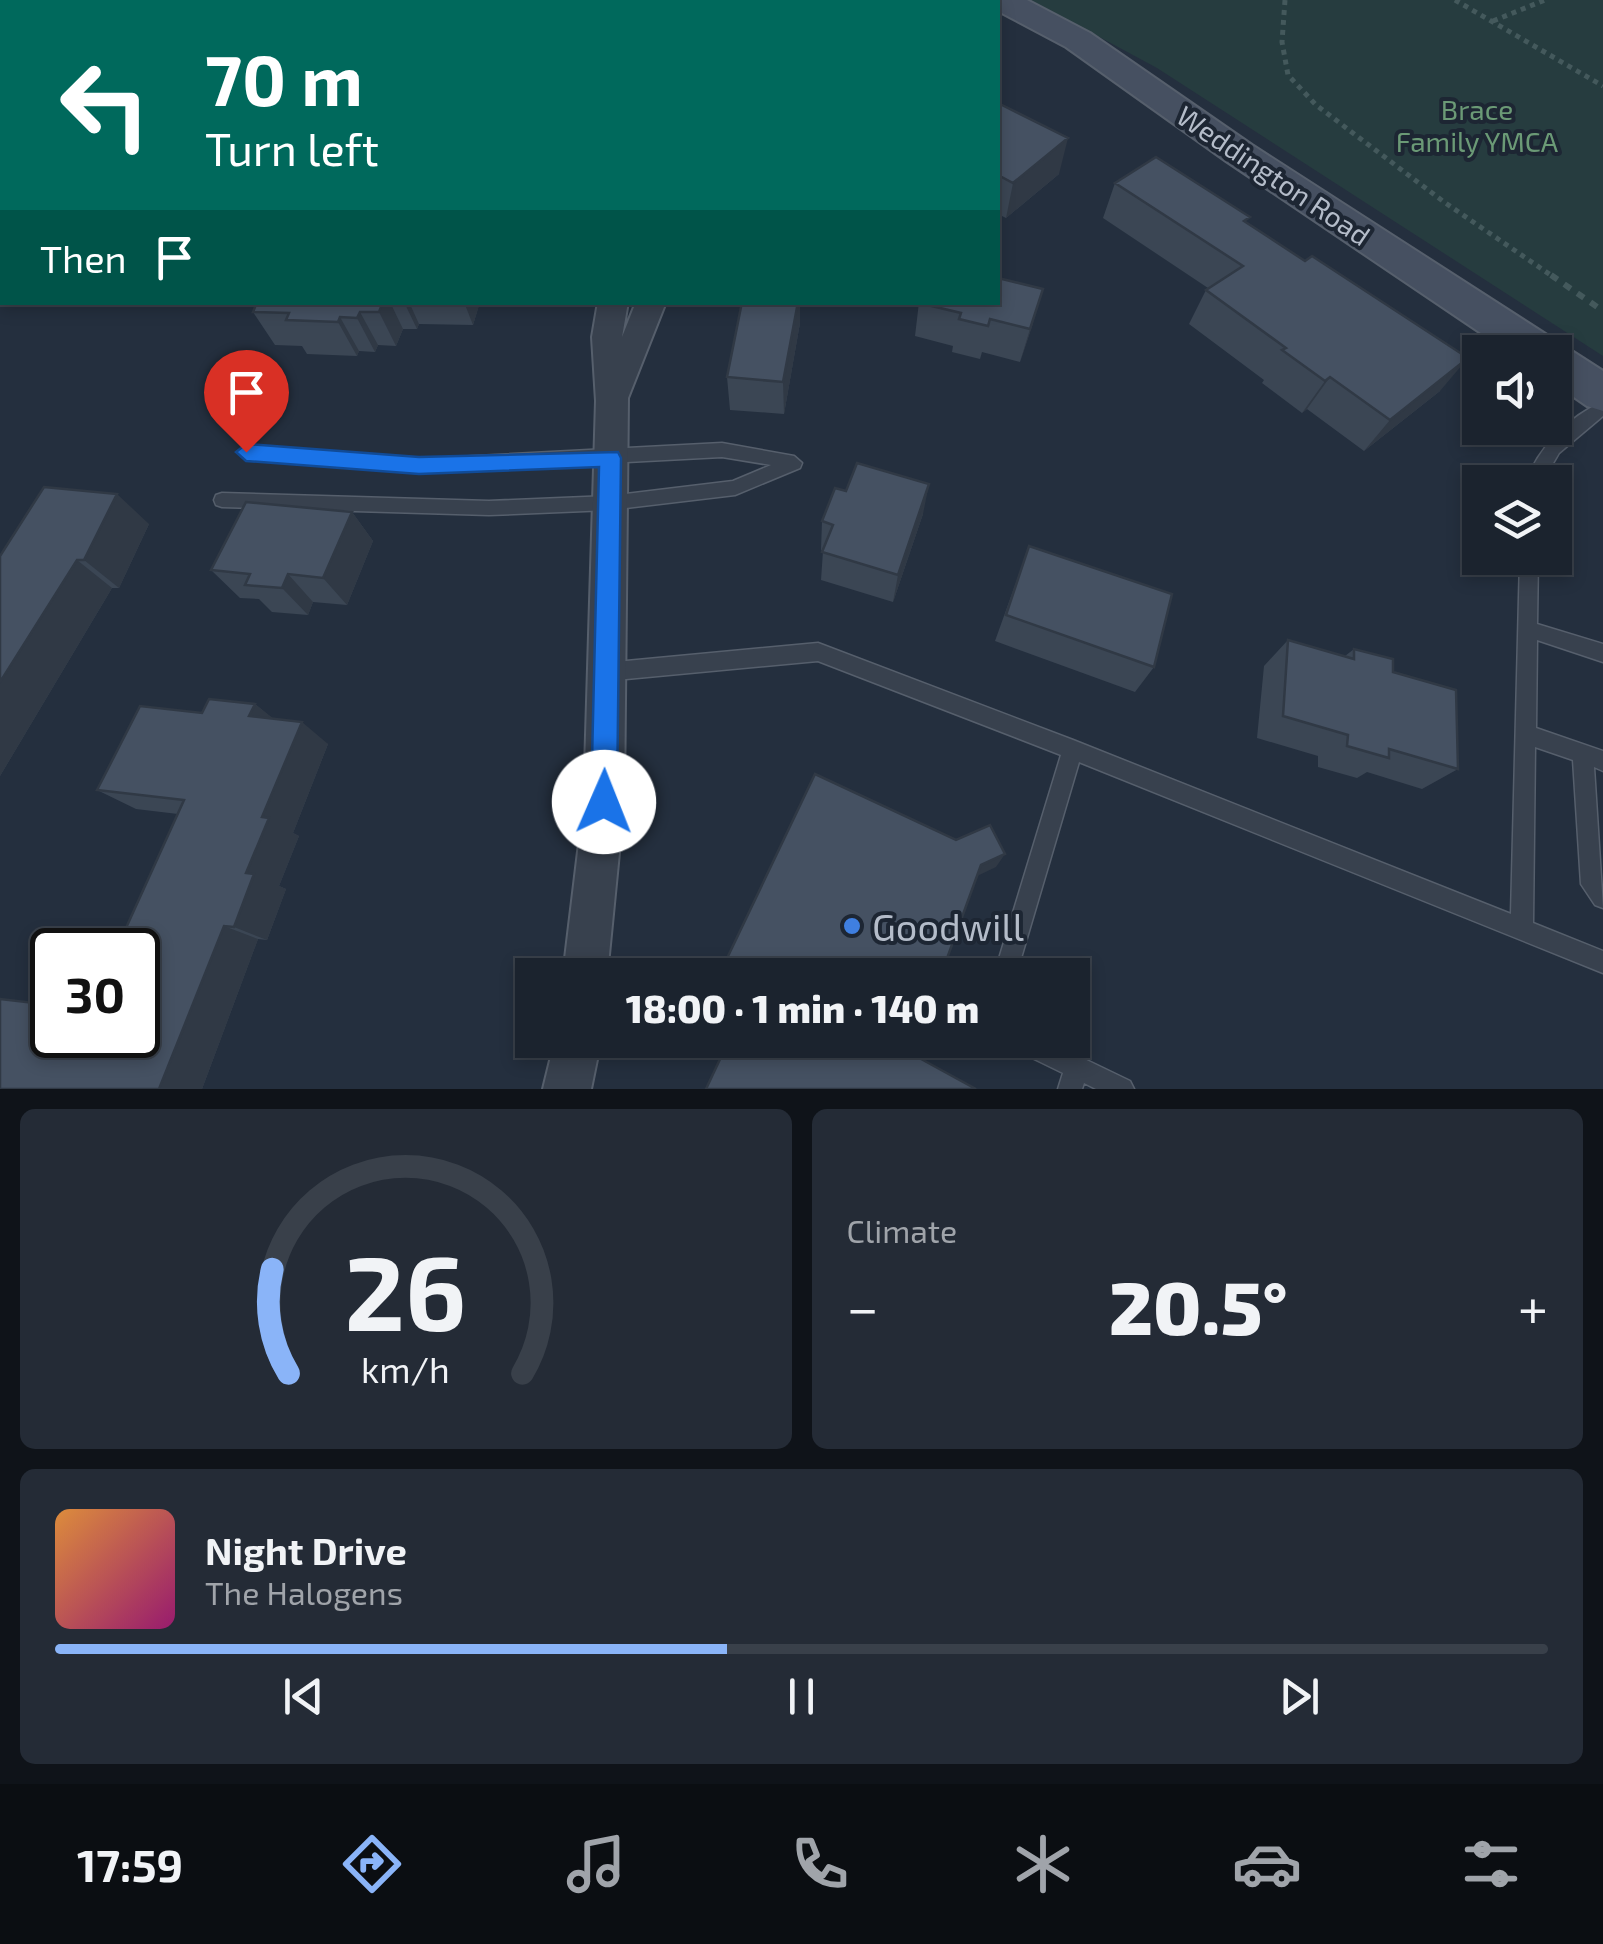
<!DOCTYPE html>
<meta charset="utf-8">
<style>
:root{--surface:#1b232e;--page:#242b36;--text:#f1f3f6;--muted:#a0a4aa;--line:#39404a;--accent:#8ab4f8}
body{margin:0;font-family:"Exo 2",sans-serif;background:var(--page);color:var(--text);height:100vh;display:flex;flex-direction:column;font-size:38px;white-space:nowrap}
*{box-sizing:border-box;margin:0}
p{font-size:32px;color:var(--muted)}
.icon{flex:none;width:55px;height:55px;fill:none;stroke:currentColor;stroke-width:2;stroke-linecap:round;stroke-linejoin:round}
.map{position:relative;height:1089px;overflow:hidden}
.panel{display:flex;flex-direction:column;gap:20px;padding:20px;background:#0f1319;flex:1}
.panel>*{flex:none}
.guide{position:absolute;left:0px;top:0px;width:1000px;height:305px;box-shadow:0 5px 15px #0003,0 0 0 2px var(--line);background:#00695c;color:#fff;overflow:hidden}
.controls{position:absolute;left:1462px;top:335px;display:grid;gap:20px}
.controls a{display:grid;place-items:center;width:110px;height:110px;border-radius:0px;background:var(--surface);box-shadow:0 5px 15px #0003,0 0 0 2px var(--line);font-size:50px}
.speed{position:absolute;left:30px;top:928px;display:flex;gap:20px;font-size:50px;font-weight:700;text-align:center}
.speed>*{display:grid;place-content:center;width:130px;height:130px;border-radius:50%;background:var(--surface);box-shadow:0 5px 15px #0003,0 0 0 2px var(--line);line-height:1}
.speed .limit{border:5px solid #111;border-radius:15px;background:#fff;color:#111}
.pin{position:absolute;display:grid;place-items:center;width:85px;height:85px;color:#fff;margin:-102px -42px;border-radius:50% 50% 50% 0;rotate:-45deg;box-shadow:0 0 10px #0007}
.pin .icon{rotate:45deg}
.me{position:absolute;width:110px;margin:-55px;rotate:1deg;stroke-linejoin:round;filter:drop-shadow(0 0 8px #0008)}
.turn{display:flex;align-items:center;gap:35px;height:210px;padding:0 40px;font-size:45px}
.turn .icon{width:130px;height:130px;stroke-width:2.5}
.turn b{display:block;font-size:70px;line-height:85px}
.then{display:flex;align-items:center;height:95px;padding:0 40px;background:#0003;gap:20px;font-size:38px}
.big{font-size:75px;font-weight:800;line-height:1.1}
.panel .widget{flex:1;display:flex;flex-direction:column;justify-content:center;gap:15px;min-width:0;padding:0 35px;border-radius:15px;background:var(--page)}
.panel .dial{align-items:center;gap:0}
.dial svg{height:260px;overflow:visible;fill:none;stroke:var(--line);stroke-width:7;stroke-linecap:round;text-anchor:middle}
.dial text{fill:var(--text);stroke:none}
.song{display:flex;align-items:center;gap:30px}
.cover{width:120px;height:120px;border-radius:15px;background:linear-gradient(135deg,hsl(30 70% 55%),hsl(320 70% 35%))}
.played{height:10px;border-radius:5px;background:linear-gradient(90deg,var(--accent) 45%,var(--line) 45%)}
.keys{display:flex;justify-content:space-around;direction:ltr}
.heat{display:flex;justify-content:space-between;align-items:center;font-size:55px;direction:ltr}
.panel .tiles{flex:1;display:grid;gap:20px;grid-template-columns:1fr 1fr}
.widget:last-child{grid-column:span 2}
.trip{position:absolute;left:515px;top:958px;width:575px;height:100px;border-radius:0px;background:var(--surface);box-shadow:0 5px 15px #0003,0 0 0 2px var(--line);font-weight:800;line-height:100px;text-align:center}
.dock{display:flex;height:160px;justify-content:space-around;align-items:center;background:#0b0e12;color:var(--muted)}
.dock .icon{width:70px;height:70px}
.dock .current{color:var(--accent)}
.dock b{font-size:45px;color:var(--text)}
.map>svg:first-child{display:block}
.green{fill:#263c3f}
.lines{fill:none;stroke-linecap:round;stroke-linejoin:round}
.lane-casing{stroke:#565f6c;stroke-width:3}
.street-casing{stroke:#565f6c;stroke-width:4}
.secondary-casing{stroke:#565f6c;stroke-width:4}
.highway-casing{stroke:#434c59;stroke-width:4}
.path-far1{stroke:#44595c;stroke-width:5;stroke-dasharray:5 5;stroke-linecap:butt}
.path{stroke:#44595c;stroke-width:6;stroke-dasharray:8 8;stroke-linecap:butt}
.lane{fill:#38414e;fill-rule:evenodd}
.street{fill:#38414e;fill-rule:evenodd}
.secondary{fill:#465061;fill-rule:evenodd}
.highway{fill:#746855;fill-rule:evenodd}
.wall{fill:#3b4654}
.shaded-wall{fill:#303945}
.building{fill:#455162;stroke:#303945;stroke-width:2.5}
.route{fill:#1a73e8;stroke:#114b97;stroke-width:2.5}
.shop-dot{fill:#3f7fe0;stroke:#1d2633;stroke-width:4}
.labels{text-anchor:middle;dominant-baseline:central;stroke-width:8;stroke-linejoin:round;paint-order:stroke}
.far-park-label{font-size:28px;fill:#6b9a76;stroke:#1d2633}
.far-street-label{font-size:28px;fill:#b4bcc9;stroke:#1d2633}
.near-poi-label{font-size:38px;fill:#b4bcc9;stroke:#1d2633;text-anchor:start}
</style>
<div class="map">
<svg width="1603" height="1089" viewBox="0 0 1603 1089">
<rect width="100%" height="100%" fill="#242f3e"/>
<!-- green -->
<path class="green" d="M 1031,0 L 1603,0 L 1603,356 L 1157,68 Z"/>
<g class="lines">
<!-- lane casing -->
<g class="lane-casing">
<path id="lane" d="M 1603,402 L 1603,416 L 1559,453 L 1542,482 L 1526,482 C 1538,448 1569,416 1603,402 Z
M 722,443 L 794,456 L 802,463 L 800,468 L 735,495 L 609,510 L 489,515 L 222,507 L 216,505 L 214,500 L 216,495 L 222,493 L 489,501 L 609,496 L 733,481 L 771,465 L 722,457 L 419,473 L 246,459 L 238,452 L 246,445 L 419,459 Z
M 1520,558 L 1538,558 L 1537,624 L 1603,644 L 1603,662 L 1537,640 L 1536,728 L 1603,751 L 1603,771 L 1594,767 L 1603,908 L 1595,905 L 1581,884 L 1573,760 L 1535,747 L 1533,923 L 1603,951 L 1603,973 L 1079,762 L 1016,975 L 994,975 L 1061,755 L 818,661 L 605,681 L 598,678 L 596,672 L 598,666 L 605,663 L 818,643 L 1073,740 L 1511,914 Z
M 1008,1040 L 1045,1040 L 1130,1081 L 1134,1089 L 1096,1089 L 1084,1083 L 1082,1089 L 1058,1089 L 1063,1073 L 1012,1048 Z"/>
</g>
<!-- street casing -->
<g class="street-casing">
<path id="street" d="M 598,302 L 628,302 L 622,337 L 636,302 L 666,302 L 628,398 L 624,802 L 607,975 L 563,975 L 584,802 L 596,401 L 592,337 Z
M 555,1040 L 601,1040 L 591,1089 L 543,1089 Z"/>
</g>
<!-- secondary casing -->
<g class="secondary-casing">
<path id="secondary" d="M 945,0 L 1027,0 L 1090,33 L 1252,145 L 1603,371 L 1603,411 L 1587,406 L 1555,384 L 1555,352 L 1509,352 L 1226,161 L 1066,47 L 998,11 L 998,2 Z"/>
</g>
<!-- highway casing -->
<g class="highway-casing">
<path id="highway" d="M 2,149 L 2,177 L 0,178 L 0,150 Z"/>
</g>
<!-- path-far1 -->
<path class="path-far1" d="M 1285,0 L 1282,42 L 1288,75 L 1316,105 L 1444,202 L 1555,278
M 1455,0 L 1603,86
M 1493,21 L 1545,0"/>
<!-- path -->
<path class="path" d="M 1551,275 L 1603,311"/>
<!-- lane -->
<use href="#lane" class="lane"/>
<!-- street -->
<use href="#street" class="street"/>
<!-- secondary -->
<use href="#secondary" class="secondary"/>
<!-- highway -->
<use href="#highway" class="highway"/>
</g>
<!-- wall -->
<path class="wall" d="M 526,0 L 597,0 L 594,2 L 536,2 Z
M 998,103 L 1059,174 L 1006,218 L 998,214 Z
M 1115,183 L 1247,223 L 1440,391 L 1364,451 L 1307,409 L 1302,413 L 1262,383 L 1264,380 L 1189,324 L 1206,290 L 1208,288 L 1103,218 Z
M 257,302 L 480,302 L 473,325 L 419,324 L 417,329 L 403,329 L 396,346 L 378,345 L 375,352 L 359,351 L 357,356 L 307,354 L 302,346 L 275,345 L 253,312 Z
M 742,302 L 800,302 L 800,323 L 784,414 L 730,410 L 727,377 Z
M 919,302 L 1033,323 L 1020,362 L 982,352 L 980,359 L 952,352 L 953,346 L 915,336 Z
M 352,512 L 373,541 L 347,605 L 313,602 L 308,615 L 272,612 L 259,599 L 240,598 L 211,570 Z
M 923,514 L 893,602 L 821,580 L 823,551 L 821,550 L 822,521 Z
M 149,524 L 119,588 L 112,588 L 0,776 L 0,556 Z
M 1029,546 L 1154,667 L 1135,692 L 995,641 Z
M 1288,640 L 1345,656 L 1354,649 L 1393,672 L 1458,769 L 1422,789 L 1367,772 L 1357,778 L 1318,767 L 1318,756 L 1257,738 L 1264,666 Z
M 255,704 L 273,719 L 328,744 L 293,833 L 299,836 L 279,886 L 286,889 L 267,940 L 258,939 L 202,1089 L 0,1089 L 138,1035 L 178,814 L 136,809 L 97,790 L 202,713 Z"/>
<!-- shaded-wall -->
<path class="shaded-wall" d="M 579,0 L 597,0 L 594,2 L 580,2 Z
M 1068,138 L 1059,174 L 1006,218 L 1013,183 Z
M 1043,289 L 1033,323 L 1020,362 L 1030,329 Z
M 383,302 L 390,302 L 403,329 L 396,346 L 379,312 Z
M 404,302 L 409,302 L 419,324 L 417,329 Z
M 464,302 L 480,302 L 473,325 Z
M 798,302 L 800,302 L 800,323 L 784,414 L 783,382 Z
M 360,312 L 378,345 L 375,352 L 357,318 Z
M 340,317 L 359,351 L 357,356 L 338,322 Z
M 1468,358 L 1440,391 L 1364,451 L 1390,420 Z
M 1330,377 L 1307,409 L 1302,413 L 1325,381 Z
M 929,484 L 923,514 L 893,602 L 898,575 Z
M 117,494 L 149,524 L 119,588 L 84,560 Z
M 352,512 L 373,541 L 347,605 L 323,578 Z
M 77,560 L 112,588 L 0,776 L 0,682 Z
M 288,574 L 313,602 L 308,615 L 282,588 Z
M 255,704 L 284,727 L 249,716 Z
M 302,722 L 328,744 L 293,833 L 299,836 L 279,886 L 286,889 L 267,940 L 234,927 L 246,873 L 262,817 Z
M 1005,854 L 996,867 L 973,878 L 981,865 Z
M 224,926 L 258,939 L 202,1089 L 159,1089 Z"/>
<!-- building -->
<path class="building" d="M 998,103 L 1068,138 L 1013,183 L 998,175 Z
M 1156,157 L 1250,217 L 1244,221 L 1305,261 L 1312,256 L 1468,358 L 1390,420 L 1330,377 L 1325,381 L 1282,350 L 1286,348 L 1206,290 L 1243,266 L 1115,183 Z
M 998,278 L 1043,289 L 1030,329 L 990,319 L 988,326 L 959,319 L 961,313 L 919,303 L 998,302 Z
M 257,302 L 383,302 L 379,312 L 360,312 L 357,318 L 340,317 L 338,322 L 286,320 L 289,313 L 253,312 Z
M 742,302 L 798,302 L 783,382 L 727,377 Z
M 857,463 L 929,484 L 898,575 L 822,552 L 833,525 L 822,521 L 835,488 L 846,491 Z
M 44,487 L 117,494 L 84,560 L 77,560 L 0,682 L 0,556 Z
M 246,502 L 352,512 L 323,578 L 288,574 L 282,588 L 245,585 L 250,574 L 211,570 Z
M 1029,546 L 1172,594 L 1154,667 L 1006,615 Z
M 1288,640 L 1354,659 L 1354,649 L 1393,659 L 1393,672 L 1456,690 L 1458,769 L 1389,749 L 1389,758 L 1347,746 L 1348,735 L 1283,716 Z
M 209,699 L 255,704 L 249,716 L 302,722 L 262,817 L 269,818 L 246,873 L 254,874 L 234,927 L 224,926 L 159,1089 L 0,1089 L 0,999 L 52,1005 L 52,1035 L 138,1035 L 138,950 L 116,950 L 184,800 L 97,790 L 140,706 L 202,713 Z
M 815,774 L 956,840 L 990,825 L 1005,854 L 981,865 L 941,975 L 719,975 Z
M 729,1040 L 917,1040 L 912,1054 L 976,1089 L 706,1089 Z"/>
<!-- route -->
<path class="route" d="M 246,444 L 419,457 L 618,452 L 621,458 L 617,802 L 613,811 L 604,815 L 595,811 L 591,802 L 599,467 L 419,474 L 246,461 L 236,452 Z"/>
<!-- markers -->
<circle class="shop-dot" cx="852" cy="926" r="10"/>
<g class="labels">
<!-- far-park labels -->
<g class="far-park-label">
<text x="1477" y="109">Brace<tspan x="1477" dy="32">Family YMCA</tspan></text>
</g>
<!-- far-street labels -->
<g class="far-street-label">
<text transform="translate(1274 175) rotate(34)">Weddington Road</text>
</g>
<!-- near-poi labels -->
<g class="near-poi-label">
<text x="872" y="926">Goodwill</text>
</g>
</g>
</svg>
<div class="controls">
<a><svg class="icon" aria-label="sound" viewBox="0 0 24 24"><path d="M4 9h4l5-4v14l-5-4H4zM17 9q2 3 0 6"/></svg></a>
<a><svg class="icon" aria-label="layers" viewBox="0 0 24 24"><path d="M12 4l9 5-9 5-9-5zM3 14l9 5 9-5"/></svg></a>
</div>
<div class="speed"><div class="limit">30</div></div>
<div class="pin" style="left:246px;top:452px;background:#d93025"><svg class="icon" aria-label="arrive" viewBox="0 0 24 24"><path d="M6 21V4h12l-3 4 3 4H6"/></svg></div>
<svg class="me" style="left:604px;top:802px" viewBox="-20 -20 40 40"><circle r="19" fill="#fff"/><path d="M0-13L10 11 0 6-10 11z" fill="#1a73e8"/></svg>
<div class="trip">18:00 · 1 min · 140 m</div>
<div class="guide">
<div class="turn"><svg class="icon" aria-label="left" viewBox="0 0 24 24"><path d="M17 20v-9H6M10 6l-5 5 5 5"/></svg><div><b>70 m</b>Turn left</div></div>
<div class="then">Then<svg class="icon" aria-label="arrive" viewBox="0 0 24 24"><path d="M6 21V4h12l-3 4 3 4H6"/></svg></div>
</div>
</div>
<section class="panel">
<div class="tiles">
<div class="widget dial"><svg viewBox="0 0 100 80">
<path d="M14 69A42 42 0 1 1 86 69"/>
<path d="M14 69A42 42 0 0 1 9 37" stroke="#8ab4f8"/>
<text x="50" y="56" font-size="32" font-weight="700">26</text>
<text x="50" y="72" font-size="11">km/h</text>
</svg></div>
<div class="widget"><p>Climate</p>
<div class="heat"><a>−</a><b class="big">20.5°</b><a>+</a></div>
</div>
<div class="widget">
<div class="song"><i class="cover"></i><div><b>Night Drive</b><p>The Halogens</p></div></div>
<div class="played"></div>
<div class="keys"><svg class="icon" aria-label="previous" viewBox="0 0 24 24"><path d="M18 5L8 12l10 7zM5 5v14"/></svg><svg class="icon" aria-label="pause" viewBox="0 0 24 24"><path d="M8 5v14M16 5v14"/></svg><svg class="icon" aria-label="next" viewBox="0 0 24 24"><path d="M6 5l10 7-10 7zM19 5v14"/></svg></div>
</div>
</div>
</section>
<nav class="dock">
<b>17:59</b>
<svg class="icon current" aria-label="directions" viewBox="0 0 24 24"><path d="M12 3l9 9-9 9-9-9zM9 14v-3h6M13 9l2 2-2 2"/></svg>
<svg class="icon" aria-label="music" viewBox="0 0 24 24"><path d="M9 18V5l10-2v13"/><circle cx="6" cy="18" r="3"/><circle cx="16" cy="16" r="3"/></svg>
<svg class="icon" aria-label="phone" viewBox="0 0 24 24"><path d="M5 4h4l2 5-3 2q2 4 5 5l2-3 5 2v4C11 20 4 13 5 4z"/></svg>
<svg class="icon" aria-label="climate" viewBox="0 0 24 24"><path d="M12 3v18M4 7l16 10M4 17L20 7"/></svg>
<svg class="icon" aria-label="car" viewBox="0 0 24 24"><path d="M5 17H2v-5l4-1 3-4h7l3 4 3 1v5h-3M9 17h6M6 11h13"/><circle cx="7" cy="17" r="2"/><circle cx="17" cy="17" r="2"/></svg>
<svg class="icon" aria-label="filters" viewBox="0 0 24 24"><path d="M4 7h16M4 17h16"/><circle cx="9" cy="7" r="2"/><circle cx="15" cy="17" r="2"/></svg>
</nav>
